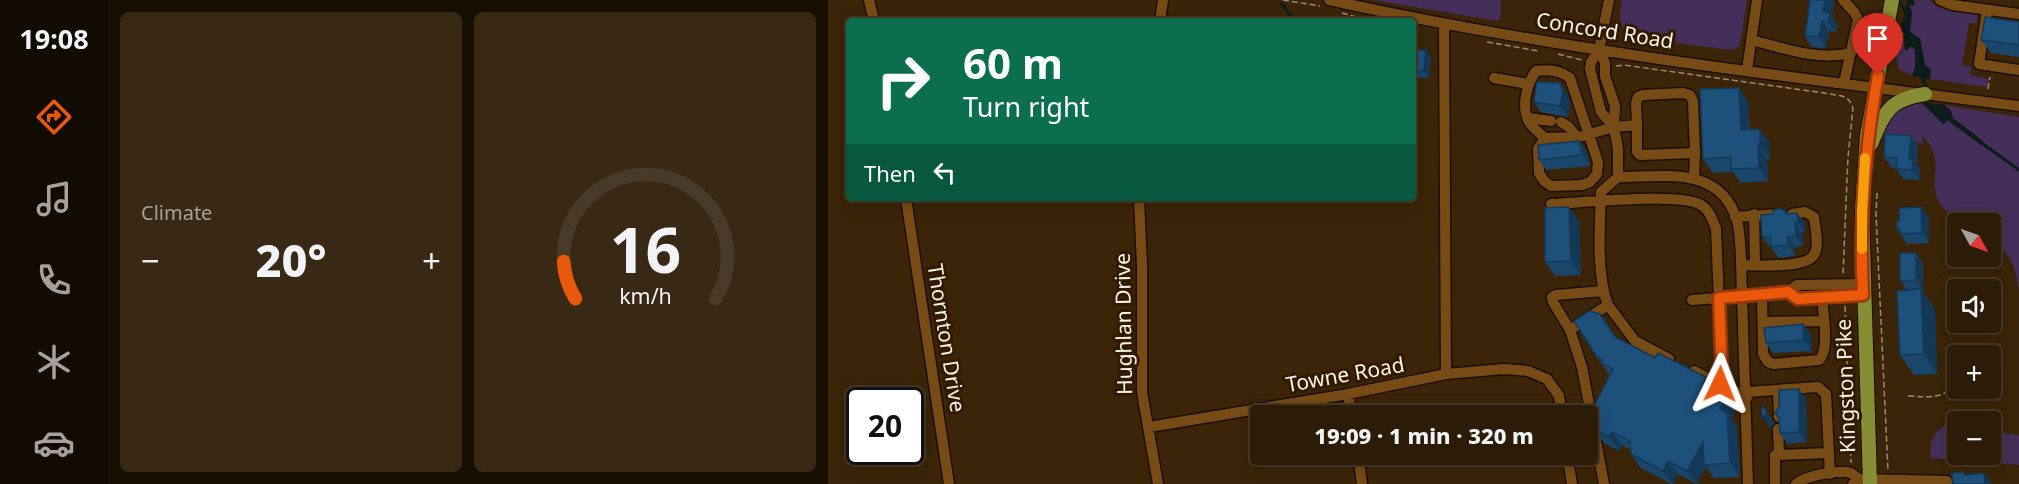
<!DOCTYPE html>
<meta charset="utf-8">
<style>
:root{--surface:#2c1b06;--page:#382814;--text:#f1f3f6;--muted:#a6a19b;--line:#483928;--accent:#ea580c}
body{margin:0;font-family:"Noto Sans",sans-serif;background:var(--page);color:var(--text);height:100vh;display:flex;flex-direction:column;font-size:22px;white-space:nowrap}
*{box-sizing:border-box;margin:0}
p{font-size:20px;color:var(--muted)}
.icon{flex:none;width:33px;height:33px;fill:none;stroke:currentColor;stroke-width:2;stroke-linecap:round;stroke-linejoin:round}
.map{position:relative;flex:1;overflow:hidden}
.panel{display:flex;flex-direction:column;gap:12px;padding:12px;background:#180f03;width:720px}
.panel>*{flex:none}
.hud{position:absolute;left:18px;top:18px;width:570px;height:183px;border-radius:6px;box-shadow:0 3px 15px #0003,0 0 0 2px var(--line);background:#0b6e4f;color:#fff;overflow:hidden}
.needle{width:39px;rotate:130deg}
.tools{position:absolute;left:1119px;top:213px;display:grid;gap:12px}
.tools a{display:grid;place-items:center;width:54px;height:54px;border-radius:6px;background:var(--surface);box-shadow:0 3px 15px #0003,0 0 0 2px var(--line);font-size:30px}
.speed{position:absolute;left:18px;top:387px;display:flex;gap:12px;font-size:30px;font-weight:700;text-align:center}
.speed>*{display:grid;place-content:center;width:78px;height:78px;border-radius:50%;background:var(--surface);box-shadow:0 3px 15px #0003,0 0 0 2px var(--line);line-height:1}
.speed .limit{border:3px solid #111;border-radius:9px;background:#fff;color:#111}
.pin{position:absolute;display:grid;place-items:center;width:51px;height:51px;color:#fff;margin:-62px -26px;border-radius:50% 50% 50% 0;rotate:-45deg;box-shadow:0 0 6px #0007}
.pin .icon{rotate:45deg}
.me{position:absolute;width:66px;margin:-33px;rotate:2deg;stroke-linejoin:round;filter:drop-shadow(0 0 4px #0008)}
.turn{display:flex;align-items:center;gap:21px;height:126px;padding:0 18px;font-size:27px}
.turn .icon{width:78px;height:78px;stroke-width:2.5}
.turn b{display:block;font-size:42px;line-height:51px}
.then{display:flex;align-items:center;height:57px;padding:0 18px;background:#0003;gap:12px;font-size:22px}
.big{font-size:45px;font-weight:800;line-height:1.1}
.panel .widget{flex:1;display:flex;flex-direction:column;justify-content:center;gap:9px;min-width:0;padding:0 21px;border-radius:9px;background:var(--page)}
.panel .dial{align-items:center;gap:0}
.dial svg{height:156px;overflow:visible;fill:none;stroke:var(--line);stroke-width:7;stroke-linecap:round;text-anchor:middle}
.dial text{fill:var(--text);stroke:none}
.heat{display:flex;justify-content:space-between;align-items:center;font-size:33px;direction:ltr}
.panel .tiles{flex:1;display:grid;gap:12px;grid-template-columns:repeat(2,1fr)}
.trip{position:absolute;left:422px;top:405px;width:348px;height:60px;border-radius:6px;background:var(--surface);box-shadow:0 3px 15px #0003,0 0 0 2px var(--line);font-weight:800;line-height:60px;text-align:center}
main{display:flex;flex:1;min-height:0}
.tab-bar{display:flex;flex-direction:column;width:108px;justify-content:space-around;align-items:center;background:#120b02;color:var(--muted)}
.tab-bar .icon{width:42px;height:42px}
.tab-bar .active{color:var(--accent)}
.tab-bar b{font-size:27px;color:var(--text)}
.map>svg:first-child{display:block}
.green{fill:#452f5a}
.water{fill:#0c1c1b}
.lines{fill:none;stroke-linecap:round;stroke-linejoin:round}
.stream{stroke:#0c1c1b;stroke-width:3}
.minor-casing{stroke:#1d0f02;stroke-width:13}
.major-casing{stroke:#1d0f02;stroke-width:16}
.path{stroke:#9b8a77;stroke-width:1.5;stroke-dasharray:6 3;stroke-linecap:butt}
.minor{stroke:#774b15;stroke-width:10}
.major{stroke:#868d34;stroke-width:14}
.wall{fill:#19466a}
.shaded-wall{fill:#143956}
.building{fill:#1d517b;stroke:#143956;stroke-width:1.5}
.route-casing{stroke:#983908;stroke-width:15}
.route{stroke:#ea580c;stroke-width:10}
.slow{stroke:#f59e0b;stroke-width:10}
.labels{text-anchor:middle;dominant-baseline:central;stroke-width:6;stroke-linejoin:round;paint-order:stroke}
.street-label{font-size:21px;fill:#fdf3e8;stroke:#311a00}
</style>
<main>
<nav class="tab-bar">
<b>19:08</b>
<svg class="icon active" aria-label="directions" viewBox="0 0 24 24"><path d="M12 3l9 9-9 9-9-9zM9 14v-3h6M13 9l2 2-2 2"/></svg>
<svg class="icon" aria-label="music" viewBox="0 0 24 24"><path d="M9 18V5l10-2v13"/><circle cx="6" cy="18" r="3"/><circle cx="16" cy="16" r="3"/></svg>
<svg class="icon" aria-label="phone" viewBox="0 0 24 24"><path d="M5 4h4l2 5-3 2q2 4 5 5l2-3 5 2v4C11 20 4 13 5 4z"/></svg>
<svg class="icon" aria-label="climate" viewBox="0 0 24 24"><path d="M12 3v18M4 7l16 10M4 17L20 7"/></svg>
<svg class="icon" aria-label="car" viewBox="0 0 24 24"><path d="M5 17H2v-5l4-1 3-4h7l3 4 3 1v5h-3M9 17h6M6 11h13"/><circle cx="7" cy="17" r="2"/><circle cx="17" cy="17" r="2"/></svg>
</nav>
<section class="panel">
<div class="tiles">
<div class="widget"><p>Climate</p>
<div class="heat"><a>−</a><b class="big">20°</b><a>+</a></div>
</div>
<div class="widget dial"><svg viewBox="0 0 100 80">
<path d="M14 69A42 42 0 1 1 86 69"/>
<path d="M14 69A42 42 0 0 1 8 50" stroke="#ea580c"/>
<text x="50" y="56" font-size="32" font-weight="700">16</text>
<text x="50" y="72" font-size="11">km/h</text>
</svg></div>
</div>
</section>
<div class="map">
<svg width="1191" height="484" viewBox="0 0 1191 484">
<rect width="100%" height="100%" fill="#3b2408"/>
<!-- green -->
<path class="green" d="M 545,0 L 673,0 L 673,16 L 670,21 Z
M 794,0 L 919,0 L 912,46 L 904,50 L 808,38 C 790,30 790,17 794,0 Z
M 1085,0 L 1102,0 C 1114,14 1132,10 1149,14 L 1149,23 L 1141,23 L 1134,65 L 1143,67 L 1142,75 L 1161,79 L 1159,87 L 1102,79 L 1103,71 L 1097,65 L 1093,43 L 1082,32 L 1084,12 L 1081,5 L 1087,3 Z
M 1075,31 L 1076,48 L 1080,50 L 1083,46 L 1087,50 L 1087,68 L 1084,76 L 1071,69 L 1068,56 L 1072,33 Z
M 1083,102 L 1093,102 L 1105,114 L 1123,110 L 1116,105 L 1191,117 L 1191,291 C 1187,262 1183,258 1163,238 L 1162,224 C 1143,223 1140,225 1123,214 C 1089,190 1124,163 1094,136 L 1096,144 L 1055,137 C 1061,115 1063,113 1083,102 Z
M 1122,423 L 1129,424 L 1130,454 L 1162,454 L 1163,431 L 1191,435 L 1191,465 L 1102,458 C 1103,438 1104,432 1122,423 Z"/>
<!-- water -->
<path class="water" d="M 1079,0 L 1085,0 L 1087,3 L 1085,6 L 1081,5 L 1084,12 L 1082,32 L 1092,38 L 1097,65 L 1103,70 L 1102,79 L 1084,76 L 1087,68 L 1087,50 L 1083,46 L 1079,50 L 1077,50 L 1076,32 L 1072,33 Z
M 1093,102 L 1116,105 L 1123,111 L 1125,118 L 1155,141 L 1153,145 L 1119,120 L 1116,124 L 1114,123 Z"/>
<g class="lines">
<!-- stream -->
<path class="stream" d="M 1071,0 L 1078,13
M 454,4 L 467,21
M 1094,76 L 1099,89
M 1151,141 L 1191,170"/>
<!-- minor casing -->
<g class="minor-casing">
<path id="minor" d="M 41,0 L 46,21
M 501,0 C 728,50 960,77 1191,106
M 781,0 L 771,50 L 763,62 L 762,69 L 773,112 L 786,127
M 1015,0 L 1026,12 L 1030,19 L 1016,83
M 1112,0 L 1125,5 L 1191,14
M 1159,10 L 1151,64 L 1191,70
M 332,21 L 335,0
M 616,24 L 618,374
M 923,40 C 956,48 989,61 1023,53
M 771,50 L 777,63 L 777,76 L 787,106 L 786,127 L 790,149 L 790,177
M 919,70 L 929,0
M 666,78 L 700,84
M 700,118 L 723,121
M 733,122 L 741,127 L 749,137
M 809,125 L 808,103 L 810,97 L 815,95 L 855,93 L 862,95 L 865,101 L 867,153
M 717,138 L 710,149 L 711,173 L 716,181 L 723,186 L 754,185 L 762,182 L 769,174 L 770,162 L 742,78 C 732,70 720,69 708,71 C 698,85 692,110 703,125 C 707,130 713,134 717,138 L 751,137 L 786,127 L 809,125 L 809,152 L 812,155 L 867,153 L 866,178
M 78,198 L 121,484
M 311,198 L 314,266 L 314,392 L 330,484
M 723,204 C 751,203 854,192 873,205 C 882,210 884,220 888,228 L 894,375 L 892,384
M 926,214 L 927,265
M 907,217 L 952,214
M 913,265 C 928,265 977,269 986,255 C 992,245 987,228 986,217 L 977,212 L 964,214
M 1035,284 L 969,285 L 960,292 L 970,299 L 1035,295
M 934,294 L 935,354 L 940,362 L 946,364 L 991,360 C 1002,350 995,313 994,298
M 864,300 L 914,296 L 920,484
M 780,305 L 807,341 L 841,359
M 935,322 L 996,321
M 742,330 L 725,302 L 724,297 L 728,295 L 775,291
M 866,371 L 919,397
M 950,390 L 951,417
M 919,392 L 990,387 L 998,394 L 1002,474
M 520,394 L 524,416
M 321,427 L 520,394 L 618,374 L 676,369 L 700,371 L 719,379 L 731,396 L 734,416
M 950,429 L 951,454
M 530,454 L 534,484
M 739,454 L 744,484
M 1031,479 L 1119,481 L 1119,484
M 776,484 L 754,367 L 742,330 L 780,305 C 768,274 772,225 773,192 L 790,177 C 836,177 893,165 909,221 C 914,238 913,276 914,296 L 960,292
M 947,484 L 947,455 L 1001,453
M 968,484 C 977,476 1011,469 1023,473 C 1026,475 1028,477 1031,479 L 1025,484"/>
</g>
<!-- major casing -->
<g class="major-casing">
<path id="major" d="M 1043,144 C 1057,112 1060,100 1097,94
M 1042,484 L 1034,211 L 1039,136 L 1064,0"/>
</g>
<!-- path -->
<path class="path" d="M 455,0 L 492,6
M 514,13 L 543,21
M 659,42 L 711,51
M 730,54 L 754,60
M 788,66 L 796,65 L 996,93 L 1014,96 L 1021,100 L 1025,108 L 1020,157 L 1015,274
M 1160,89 L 1162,77
M 1049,193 L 1048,214 L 1060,471
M 1017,306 L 1023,463
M 1080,396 C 1102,397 1116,400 1130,381"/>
<!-- minor -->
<use href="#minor" class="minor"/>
<!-- major -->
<use href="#major" class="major"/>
</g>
<!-- wall -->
<path class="wall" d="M 982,0 L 1006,0 L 1004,16 L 1009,24 L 1008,32 L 1001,31 L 998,48 L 984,47 L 977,36 Z
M 1191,22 L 1191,57 L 1163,53 L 1153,40 Z
M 585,50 L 603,57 L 601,78 L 585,78 Z
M 732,83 L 739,94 L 742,102 L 740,117 L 713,112 L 706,102 Z
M 911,88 L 920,102 L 922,129 L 941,142 L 942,159 L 939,159 L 940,181 L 913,183 L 905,172 L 885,173 L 875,159 Z
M 1090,146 L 1089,164 L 1092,169 L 1092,180 L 1075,179 L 1068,168 L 1063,167 L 1056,157 Z
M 759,151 L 762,166 L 718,170 L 711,160 Z
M 958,211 L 960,214 L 977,223 L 977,233 L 974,233 L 975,246 L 967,247 L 967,256 L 951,258 L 934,237 Z
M 1101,218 L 1101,243 L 1079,244 L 1069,229 Z
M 751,221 L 753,275 L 727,276 L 717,262 Z
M 1095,263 L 1095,291 L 1094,291 L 1107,309 L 1109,374 L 1086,375 L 1072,355 L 1079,290 L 1072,281 Z
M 975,324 L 983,335 L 984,351 L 945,353 L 938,343 Z
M 788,338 L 886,389 L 908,409 L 903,418 L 909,426 L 912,477 L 886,478 L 878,467 L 869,484 L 850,474 L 845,484 L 844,484 L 813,468 L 803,454 L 803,450 L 794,445 L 791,451 L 776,443 L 766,430 L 767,425 L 765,422 L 782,376 L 769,357 Z
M 971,389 L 978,399 L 979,442 L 959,444 L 952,433 L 951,419 L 947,413 Z"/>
<!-- shaded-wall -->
<path class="shaded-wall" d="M 997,0 L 1006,0 L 1004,16 L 1009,24 L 1008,32 L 1000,22 L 995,12 Z
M 994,21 L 1001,31 L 998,48 L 991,37 Z
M 598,50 L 603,57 L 601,78 L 596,71 Z
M 732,83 L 739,94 L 742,102 L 740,117 L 732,106 Z
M 911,88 L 920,102 L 922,143 L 913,130 Z
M 932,129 L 941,142 L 942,159 L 932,145 Z
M 1083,136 L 1090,146 L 1089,164 L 1092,169 L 1092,180 L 1084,170 L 1081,159 Z
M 751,141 L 759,151 L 762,166 L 755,155 Z
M 930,145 L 939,159 L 940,181 L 931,168 Z
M 741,207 L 751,221 L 753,275 L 743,261 Z
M 1093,207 L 1101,218 L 1101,243 L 1094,233 Z
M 969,213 L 977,223 L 977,233 L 970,222 Z
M 967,222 L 974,233 L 975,246 L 968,236 Z
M 960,237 L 967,247 L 967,256 L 960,245 Z
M 1088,253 L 1095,263 L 1095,291 L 1088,280 Z
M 1093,289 L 1107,309 L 1109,374 L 1096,354 Z
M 975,324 L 983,335 L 984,351 L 976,340 Z
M 878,377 L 888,391 L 875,383 Z
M 971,389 L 978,399 L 979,442 L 971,432 Z
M 899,395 L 908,409 L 903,418 L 909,426 L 912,477 L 902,463 L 892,409 Z
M 936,407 L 946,423 L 943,429 L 935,418 Z
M 784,432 L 794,445 L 791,451 L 781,437 Z
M 875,442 L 876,465 L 878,467 L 869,484 L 859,471 Z
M 840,461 L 850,474 L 845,484 L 835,471 Z
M 1156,473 L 1164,484 L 1157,484 Z"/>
<!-- building -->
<path class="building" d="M 982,0 L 997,0 L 995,12 L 1002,13 L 1000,22 L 994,21 L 991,37 L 977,36 Z
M 1157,17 L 1191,22 L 1191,45 L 1153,40 Z
M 585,50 L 598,50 L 596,71 L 585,71 Z
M 709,82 L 732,83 L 735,92 L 732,106 L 706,102 Z
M 911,88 L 913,130 L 932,129 L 932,145 L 930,145 L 931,168 L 903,169 L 903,157 L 875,159 L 872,89 Z
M 1057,134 L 1083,136 L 1081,159 L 1085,159 L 1084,170 L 1068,169 L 1069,158 L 1056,157 Z
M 751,141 L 755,155 L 711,160 L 710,145 Z
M 741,207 L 743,261 L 717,262 L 717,208 Z
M 1093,207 L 1094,233 L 1072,234 L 1072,229 L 1069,229 L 1069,221 L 1072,221 L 1071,208 Z
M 951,208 L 958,211 L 958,214 L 969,213 L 970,222 L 967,222 L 968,236 L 960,237 L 960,245 L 943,247 L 943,236 L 934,237 L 933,215 L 945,214 L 945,211 Z
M 1072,253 L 1088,253 L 1088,280 L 1072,281 Z
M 1093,289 L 1096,354 L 1072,355 L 1069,291 Z
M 761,311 L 772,314 L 787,337 L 827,358 L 830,353 L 878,377 L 875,383 L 899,395 L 892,409 L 899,413 L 902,463 L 876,465 L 875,442 L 859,471 L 840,461 L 835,471 L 803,454 L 802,441 L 784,432 L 781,437 L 766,430 L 768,423 L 765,422 L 763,412 L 785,369 L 773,363 L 775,360 L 769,357 L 746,321 Z
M 975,324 L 976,340 L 938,343 L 936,328 Z
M 971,389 L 971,432 L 952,433 L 951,418 L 947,413 L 951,407 L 951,390 Z
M 934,407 L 936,407 L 939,412 L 935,418 L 934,418 Z
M 1136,472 L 1136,475 L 1156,473 L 1157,484 L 1125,484 L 1124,473 Z"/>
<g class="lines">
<!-- route casing -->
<g class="route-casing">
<path id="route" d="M 892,384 L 894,375 L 891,298 L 960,292 L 970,299 L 1035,295 C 1031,221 1037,148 1050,75"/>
</g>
<!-- route -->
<use href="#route" class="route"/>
<!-- slow -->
<path class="slow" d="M 1034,249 L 1034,211 L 1037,158"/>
</g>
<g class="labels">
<!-- street labels -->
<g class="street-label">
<text transform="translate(777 30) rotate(9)">Concord Road</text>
<text transform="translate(295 324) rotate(-91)">Hughlan Drive</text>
<text transform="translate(119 338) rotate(81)">Thornton Drive</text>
<text transform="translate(517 374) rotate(-10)">Towne Road</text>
<text transform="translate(1017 386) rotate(-92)">Kingston Pike</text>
</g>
</g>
</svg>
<div class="tools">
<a><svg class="needle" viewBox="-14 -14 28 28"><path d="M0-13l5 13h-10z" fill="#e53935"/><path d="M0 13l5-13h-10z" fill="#a6a19b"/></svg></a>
<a><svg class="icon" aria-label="sound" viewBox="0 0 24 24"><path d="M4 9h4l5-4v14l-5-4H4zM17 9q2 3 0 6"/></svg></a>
<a>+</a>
<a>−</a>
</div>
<div class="speed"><div class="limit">20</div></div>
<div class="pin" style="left:1050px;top:75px;background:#d93025"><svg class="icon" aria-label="arrive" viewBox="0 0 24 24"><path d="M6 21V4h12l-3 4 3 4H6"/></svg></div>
<svg class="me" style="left:892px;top:384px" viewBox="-20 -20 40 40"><path d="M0-17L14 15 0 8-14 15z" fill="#ea580c" stroke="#fff" stroke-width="4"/></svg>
<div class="trip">19:09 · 1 min · 320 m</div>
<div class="hud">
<div class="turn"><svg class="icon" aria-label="right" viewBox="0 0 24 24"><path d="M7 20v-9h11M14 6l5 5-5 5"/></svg><div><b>60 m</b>Turn right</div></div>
<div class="then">Then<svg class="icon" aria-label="left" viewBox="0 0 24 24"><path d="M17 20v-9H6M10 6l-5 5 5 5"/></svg></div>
</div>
</div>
</main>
